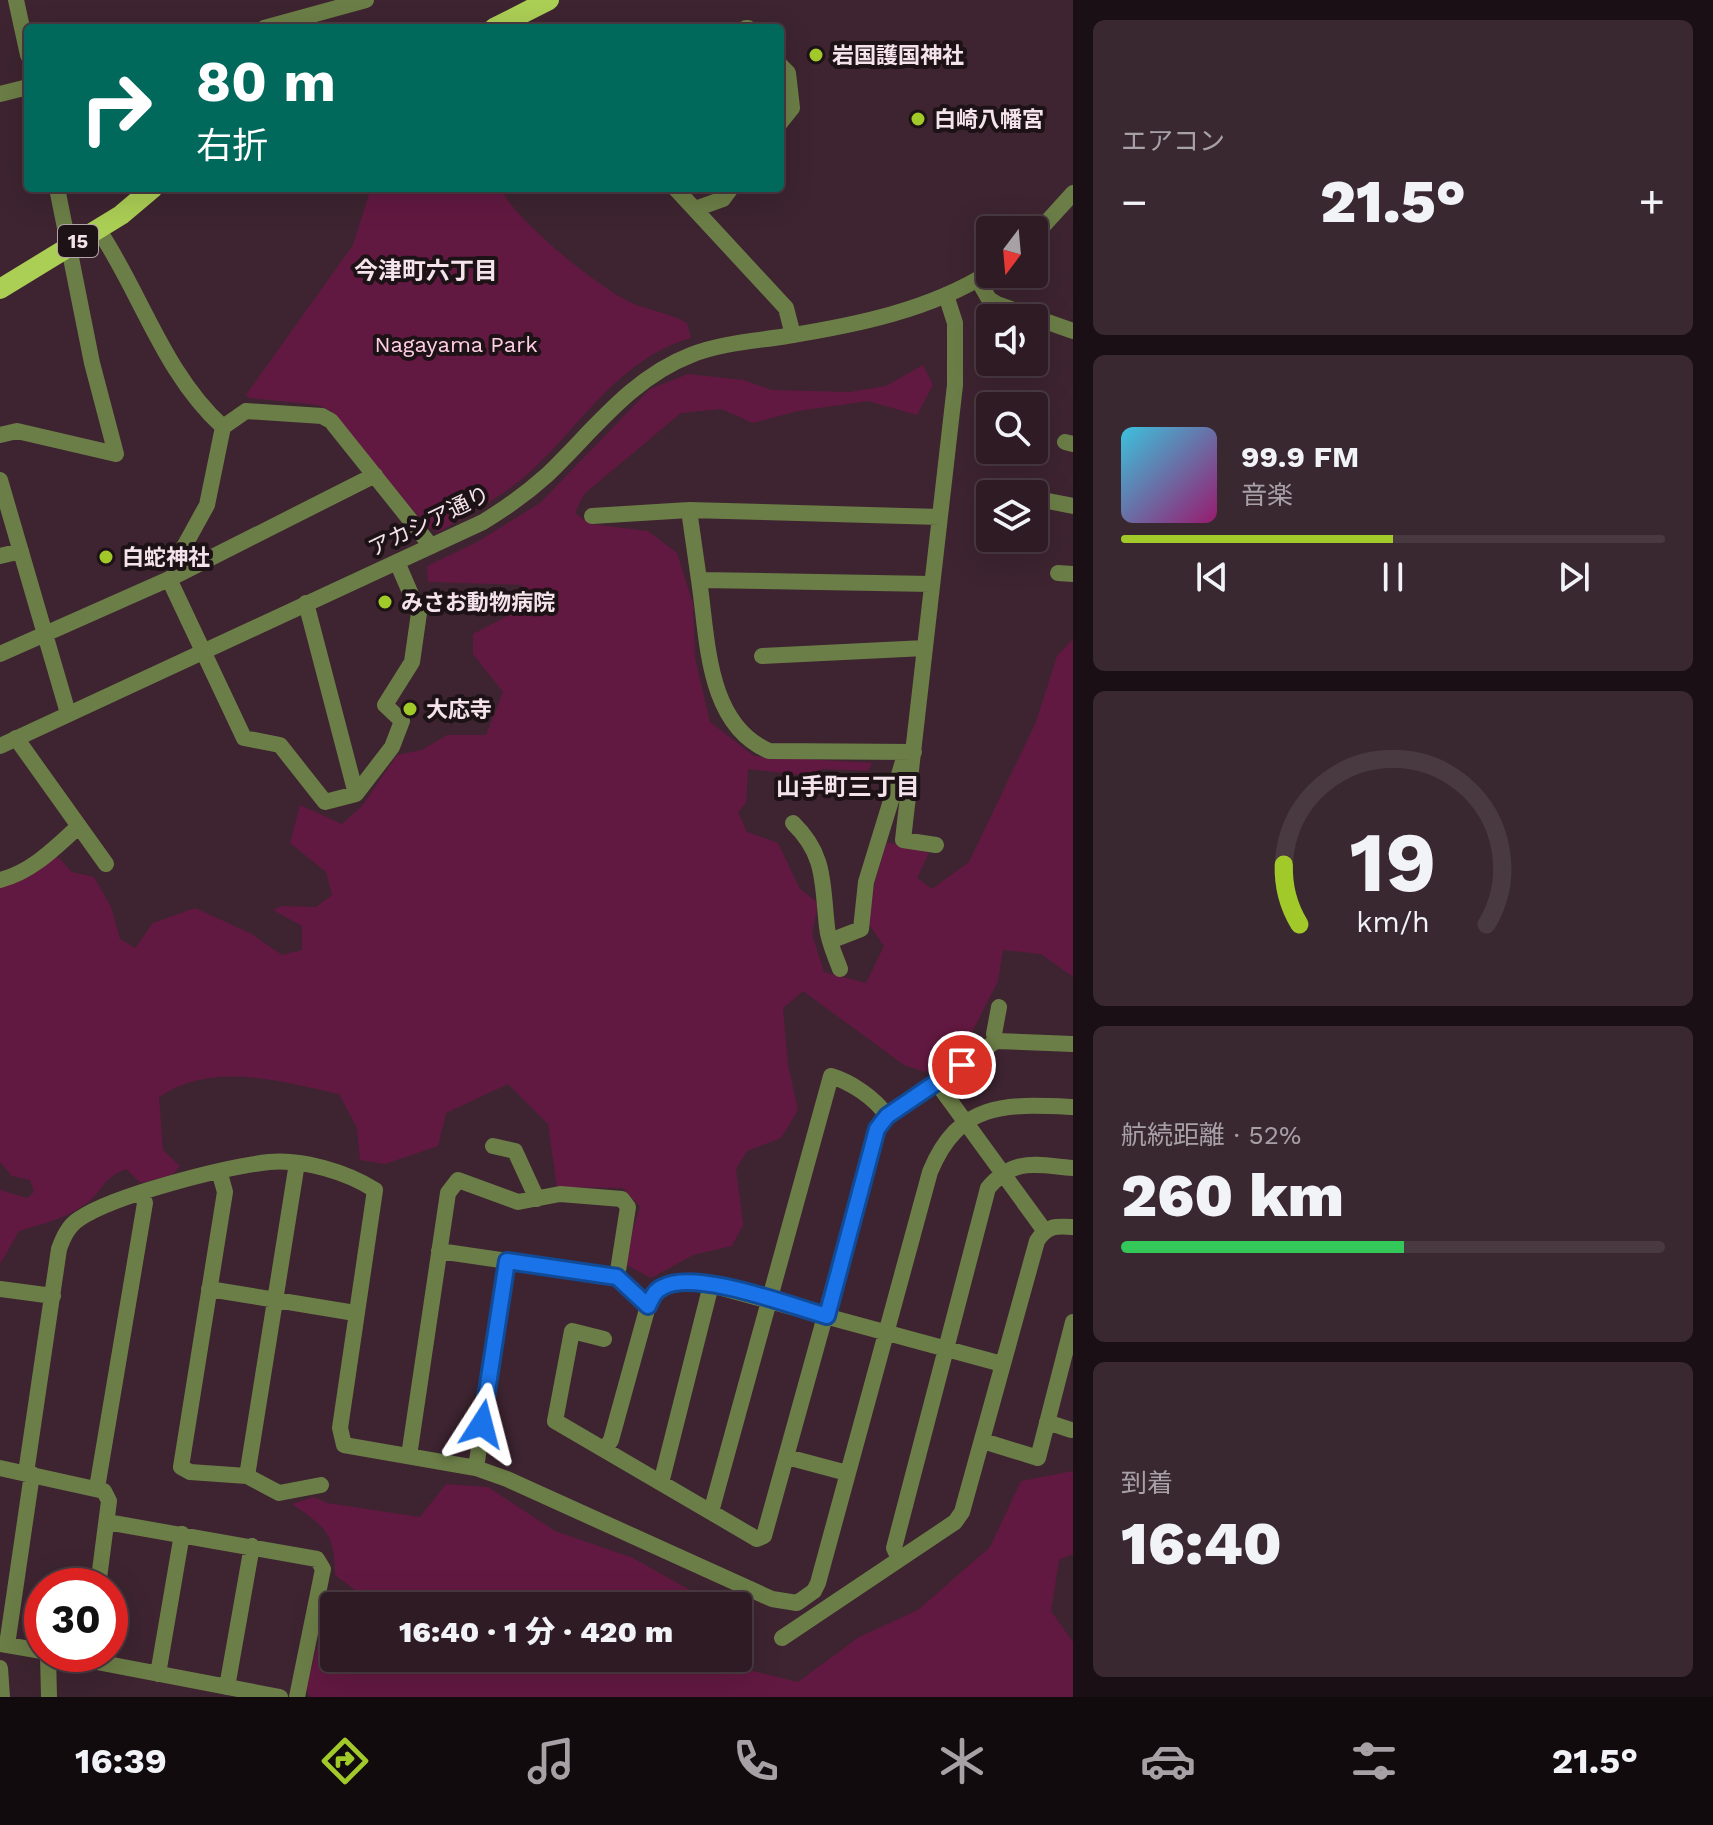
<!DOCTYPE html>
<html lang="ja">
<meta charset="utf-8">
<style>
:root{--surface:#2e1b24;--page:#3a2831;--text:#f1f3f6;--muted:#a7a1a6;--line:#493941;--accent:#a1c929}
body{margin:0;font-family:"Work Sans","Noto Sans JP",sans-serif;background:var(--page);color:var(--text);height:100vh;display:flex;flex-direction:column;font-size:30px;white-space:nowrap}
*{box-sizing:border-box;margin:0}
p{font-size:26px;color:var(--muted)}
.icon{flex:none;width:44px;height:44px;fill:none;stroke:currentColor;stroke-width:2;stroke-linecap:round;stroke-linejoin:round}
.map{position:relative;flex:1;overflow:hidden}
.side{display:flex;flex-direction:column;gap:20px;padding:20px;background:#190f14;width:640px}
.side>*{flex:none}
.guide{position:absolute;left:24px;top:24px;width:760px;height:168px;border-radius:8px;box-shadow:0 8px 32px #0002,0 0 0 2px var(--line);background:#00695c;color:#fff;overflow:hidden}
.needle{width:52px;rotate:196deg}
.controls{position:absolute;left:976px;top:216px;display:grid;gap:16px}
.controls a{display:grid;place-items:center;width:72px;height:72px;border-radius:8px;background:var(--surface);box-shadow:0 8px 32px #0002,0 0 0 2px var(--line);font-size:40px}
.speed{position:absolute;left:24px;top:1568px;display:flex;gap:16px;font-size:40px;font-weight:700;text-align:center}
.speed>*{display:grid;place-content:center;width:104px;height:104px;border-radius:50%;background:var(--surface);box-shadow:0 8px 32px #0002,0 0 0 2px var(--line);line-height:1}
.speed .limit{border:12px solid #d22;background:#fff;color:#111}
.pin{position:absolute;display:grid;place-items:center;width:68px;height:68px;color:#fff;margin:-34px;border:4px solid #fff;border-radius:50%;box-shadow:0 2px 8px #0007}
.me{position:absolute;width:88px;margin:-44px;rotate:9deg;stroke-linejoin:round;filter:drop-shadow(0 0 6px #0008)}
.turn{display:flex;align-items:center;gap:28px;height:168px;padding:0 40px;font-size:36px}
.turn .icon{width:104px;height:104px;stroke-width:2.5}
.turn b{display:block;font-size:56px;line-height:68px}
.big{font-size:60px;font-weight:800;line-height:1.1}
.side .card{flex:1;display:flex;flex-direction:column;justify-content:center;gap:12px;min-width:0;padding:0 28px;border-radius:12px;background:var(--page)}
.side .dial{align-items:center;gap:0}
.dial svg{height:208px;overflow:visible;fill:none;stroke:var(--line);stroke-width:7;stroke-linecap:round;text-anchor:middle}
.dial text{fill:var(--text);stroke:none}
.song{display:flex;align-items:center;gap:24px}
.cover{width:96px;height:96px;border-radius:12px;background:linear-gradient(135deg,hsl(190 70% 55%),hsl(320 70% 35%))}
.played{height:8px;border-radius:4px;background:linear-gradient(90deg,var(--accent) 50%,var(--line) 50%)}
.keys{display:flex;justify-content:space-around;direction:ltr}
.heat{display:flex;justify-content:space-between;align-items:center;font-size:44px;direction:ltr}
.charge{height:12px;border-radius:6px;background:linear-gradient(90deg,#34c759 52%,var(--line) 0)}
.trip{position:absolute;left:320px;top:1592px;width:432px;height:80px;border-radius:8px;background:var(--surface);box-shadow:0 8px 32px #0002,0 0 0 2px var(--line);font-weight:800;line-height:80px;text-align:center}
.tabs{display:flex;height:128px;justify-content:space-around;align-items:center;background:#120b0e;color:var(--muted)}
.tabs .icon{width:56px;height:56px}
.tabs .active{color:var(--accent)}
.tabs b{font-size:36px;color:var(--text)}
main{display:flex;flex:1;min-height:0}
.map>svg:first-child{display:block}
.green{fill:#621941}
.lines{fill:none;stroke-linecap:round;stroke-linejoin:round}
.minor{stroke:#6c7e47;stroke-width:16}
.tertiary{stroke:#6c7e47;stroke-width:16}
.primary{stroke:#abce55;stroke-width:20}
.route-casing{stroke:#114b97;stroke-width:20}
.route{stroke:#1a73e8;stroke-width:14}
.poi-dot{fill:#a1c929;stroke:#1d1216;stroke-width:3}
.labels{text-anchor:middle;dominant-baseline:central;stroke-width:8;stroke-linejoin:round;paint-order:stroke}
.shield{fill:#1d1216;stroke:#b4a4aa;stroke-width:2}
.shield-label{font-size:20px;font-weight:bold;fill:#f4e3ea}
.poi-label{font-size:22px;font-weight:bold;fill:#f4e3ea;stroke:#1d1216;text-anchor:start}
.park-label{font-size:22px;fill:#fecee3;stroke:#1d1216}
.street-label{font-size:22px;fill:#f4e3ea;stroke:#1d1216}
.neighbourhood-label{font-size:24px;font-weight:bold;fill:#f4e3ea;stroke:#1d1216}
</style>
<main>
<div class="map">
<svg width="1073" height="1697" viewBox="0 0 1073 1697">
<rect width="100%" height="100%" fill="#3d2430"/>
<!-- green -->
<path class="green" d="M 371,188 L 501,188 C 511,217 595,284 624,299 C 643,310 666,311 687,323 L 691,338 C 620,358 583,423 532,470 C 505,495 471,513 439,532 L 427,527 L 331,411 L 318,405 L 249,398 L 246,395 L 353,245 Z
M 923,365 L 933,385 L 917,415 L 868,401 L 798,411 L 753,423 L 721,409 L 681,413 L 584,494 L 575,513 L 590,524 L 648,531 L 677,553 L 693,604 L 695,658 L 710,722 L 754,756 L 872,763 L 868,771 L 823,769 L 809,776 L 748,769 L 746,803 L 738,812 L 747,832 L 778,843 L 800,889 L 818,903 L 812,934 L 824,972 L 866,983 L 884,946 L 868,923 L 875,882 L 887,842 L 929,853 L 917,878 L 932,889 L 969,862 L 1036,722 L 1057,656 L 1073,639 L 1073,977 L 1041,954 L 1003,950 L 998,981 L 969,1038 L 925,1072 L 904,1065 L 803,991 L 783,1008 L 788,1065 L 798,1110 L 781,1138 L 747,1151 L 736,1169 L 743,1225 L 732,1246 L 693,1255 L 651,1278 L 623,1263 L 640,1207 L 623,1188 L 557,1187 L 548,1124 L 508,1084 L 446,1113 L 438,1146 L 385,1164 L 360,1160 L 357,1128 L 339,1094 C 279,1081 214,1061 159,1097 L 163,1150 L 180,1166 L 172,1175 L 141,1183 L 126,1169 C 101,1179 104,1191 84,1205 C 65,1219 41,1224 19,1231 L 0,1264 L 0,1190 L 27,1198 L 34,1192 L 30,1180 L 12,1176 L 0,1162 L 0,884 L 45,860 L 58,857 L 72,872 L 94,877 L 111,907 L 120,939 L 135,948 L 153,923 L 195,908 L 250,933 L 282,955 L 302,950 L 302,926 L 273,910 L 282,906 L 316,907 L 332,895 L 326,872 L 290,843 L 300,805 L 342,824 L 363,805 L 397,755 L 422,750 L 447,735 L 486,735 L 503,692 L 473,654 L 473,634 L 528,605 L 522,585 L 428,582 L 427,566 L 477,542 L 540,503 L 650,389 L 688,374 L 743,380 L 772,390 L 850,392 L 886,386 Z
M 1073,1471 L 1073,1554 L 1059,1560 L 1051,1611 L 1073,1642 L 1073,1697 L 310,1697 L 306,1689 L 322,1628 L 334,1623 L 334,1658 L 728,1658 L 728,1665 L 798,1682 L 859,1637 L 918,1610 L 990,1547 L 1021,1481 Z
M 446,1484 L 488,1487 L 555,1531 L 633,1558 L 718,1606 L 347,1606 L 355,1590 L 335,1575 C 335,1533 325,1527 292,1504 L 314,1497 L 327,1503 L 420,1517 Z"/>
<g class="lines">
<!-- minor -->
<path class="minor" d="M 16,0 L 28,55
M 264,28 L 366,0
M 746,28 L 748,28
M 780,65 L 788,73 L 792,108 L 780,123
M 0,94 L 28,87
M 675,188 L 786,308 L 793,335
M 695,209 L 723,199 L 731,188
M 98,229 C 141,293 164,374 223,427
M 978,280 L 989,299 L 997,304 L 1073,331
M 0,435 L 17,431 L 116,454 L 92,363 L 57,188
M 1065,442 L 1073,444
M 0,480 L 68,713
M 1043,500 L 1073,506
M 689,510 L 699,580 L 932,584
M 592,516 L 689,510 L 940,517
M 0,556 L 21,551
M 181,572 L 180,554 L 207,505 L 223,427 L 246,411 L 322,416 L 331,421 L 431,546
M 1058,573 L 1073,574
M 169,579 L 244,738 L 280,745 L 325,802 L 356,794 L 392,747 L 402,721 L 385,705 L 412,662 L 419,613 L 397,562
M 699,580 C 708,639 706,724 769,751 L 914,752
M 306,603 L 356,794
M 0,654 L 169,579 L 375,475
M 762,656 L 925,648
M 16,738 L 106,864
M 793,823 C 826,855 822,883 827,927 C 828,941 835,955 840,969
M 936,845 L 903,840 L 955,385 L 955,323 L 946,295
M 0,880 C 32,872 56,847 79,826
M 830,941 L 861,929 L 866,882 L 905,755
M 996,1041 L 994,1034 L 999,1007
M 937,1083 L 1044,1230
M 493,1146 L 515,1151 L 537,1199
M 220,1174 L 225,1192 L 181,1467 L 190,1472 L 247,1476 L 279,1493 L 321,1485
M 439,1251 L 617,1277 L 648,1306
M 0,1289 L 53,1296
M 209,1289 L 355,1313
M 604,1339 L 572,1331 L 555,1421 L 757,1539 L 764,1536 L 877,1129 L 887,1116 L 996,1041 L 1073,1044
M 1047,1422 L 1071,1430
M 983,1441 L 1038,1458 L 1073,1322
M 605,1449 L 611,1440 L 648,1306 C 661,1279 684,1281 711,1285 L 1002,1364
M 409,1456 L 448,1193 L 458,1180 L 518,1202 L 560,1194 L 622,1199 L 628,1207 L 617,1277
M 787,1457 L 847,1473
M 0,1468 L 104,1491 L 109,1501 L 98,1586
M 476,1468 L 507,1261
M 26,1473 L 59,1249 C 63,1238 68,1226 79,1219 C 114,1195 225,1167 269,1162 C 303,1159 347,1172 375,1190 L 340,1428 L 344,1445 L 476,1468 L 507,1479 L 772,1599 L 797,1603 L 814,1591 L 818,1583 L 930,1172 C 959,1101 1006,1104 1073,1107
M 247,1476 L 297,1163
M 661,1483 L 711,1285
M 97,1488 L 145,1203 L 142,1193
M 711,1512 L 831,1076 C 851,1082 875,1098 887,1116
M 107,1522 L 317,1559 L 323,1569 L 297,1697
M 899,1559 L 894,1548 L 988,1188 C 1015,1157 1035,1165 1073,1168
M 782,1638 L 955,1522 L 962,1512 L 1037,1241 C 1047,1225 1056,1226 1073,1227
M 0,1644 L 42,1651
M 7,1645 L 32,1474
M 48,1654 L 49,1697
M 55,1654 L 280,1697
M 0,1668 L 2,1697
M 158,1674 L 182,1534
M 227,1687 L 252,1546"/>
<!-- tertiary -->
<path class="tertiary" d="M 1034,236 L 1073,193
M 0,746 L 483,522 C 506,508 527,493 547,475 C 592,432 631,378 691,355 C 721,343 756,341 787,336 C 856,325 930,310 990,272"/>
<!-- primary -->
<path class="primary" d="M 494,28 L 549,0
M 0,289 L 121,215 L 153,188"/>
</g>
<g class="lines">
<!-- route casing -->
<g class="route-casing">
<path id="route" d="M 482,1424 L 507,1261 L 617,1277 L 648,1306 C 652,1298 654,1291 663,1287 C 695,1269 791,1306 827,1316 L 877,1129 L 887,1116 L 962,1065"/>
</g>
<!-- route -->
<use href="#route" class="route"/>
</g>
<!-- markers -->
<g class="poi-dot">
<circle cx="816" cy="55" r="8"/>
<circle cx="918" cy="119" r="8"/>
<circle cx="106" cy="557" r="8"/>
<circle cx="385" cy="602" r="8"/>
<circle cx="410" cy="709" r="8"/>
</g>
<g class="labels">
<!-- shield labels -->
<rect class="shield" x="58" y="225" width="40" height="32" rx="6"/>
<g class="shield-label">
<text x="78" y="241">15</text>
</g>
<!-- poi labels -->
<g class="poi-label">
<text x="832" y="55">岩国護国神社</text>
<text x="934" y="119">白崎八幡宮</text>
<text x="122" y="557">白蛇神社</text>
<text x="401" y="602">みさお動物病院</text>
<text x="426" y="709">大応寺</text>
</g>
<!-- park labels -->
<g class="park-label">
<text x="456" y="344">Nagayama Park</text>
</g>
<!-- street labels -->
<g class="street-label">
<text transform="translate(429 521) rotate(-26)">アカシア通り</text>
</g>
<!-- neighbourhood labels -->
<g class="neighbourhood-label">
<text x="426" y="271">今津町六丁目</text>
<text x="848" y="787">山手町三丁目</text>
</g>
</g>
</svg>
<div class="controls">
<a><svg class="needle" viewBox="-14 -14 28 28"><path d="M0-13l5 13h-10z" fill="#e53935"/><path d="M0 13l5-13h-10z" fill="#a7a1a6"/></svg></a>
<a><svg class="icon" aria-label="sound" viewBox="0 0 24 24"><path d="M4 9h4l5-4v14l-5-4H4zM17 9q2 3 0 6"/></svg></a>
<a><svg class="icon" aria-label="search" viewBox="0 0 24 24"><circle cx="10" cy="10" r="6"/><path d="M15 15l6 6"/></svg></a>
<a><svg class="icon" aria-label="layers" viewBox="0 0 24 24"><path d="M12 4l9 5-9 5-9-5zM3 14l9 5 9-5"/></svg></a>
</div>
<div class="speed"><div class="limit">30</div></div>
<div class="pin" style="left:962px;top:1065px;background:#d93025"><svg class="icon" aria-label="arrive" viewBox="0 0 24 24"><path d="M6 21V4h12l-3 4 3 4H6"/></svg></div>
<svg class="me" style="left:482px;top:1424px" viewBox="-20 -20 40 40"><path d="M0-17L14 15 0 8-14 15z" fill="#1a73e8" stroke="#fff" stroke-width="4"/></svg>
<div class="trip">16:40 · 1 分 · 420 m</div>
<div class="guide">
<div class="turn"><svg class="icon" aria-label="right" viewBox="0 0 24 24"><path d="M7 20v-9h11M14 6l5 5-5 5"/></svg><div><b>80 m</b>右折</div></div>
</div>
</div>
<section class="side">
<div class="card"><p>エアコン</p>
<div class="heat"><a>−</a><b class="big">21.5°</b><a>+</a></div>
</div>
<div class="card">
<div class="song"><i class="cover"></i><div><b>99.9 FM</b><p>音楽</p></div></div>
<div class="played"></div>
<div class="keys"><svg class="icon" aria-label="previous" viewBox="0 0 24 24"><path d="M18 5L8 12l10 7zM5 5v14"/></svg><svg class="icon" aria-label="pause" viewBox="0 0 24 24"><path d="M8 5v14M16 5v14"/></svg><svg class="icon" aria-label="next" viewBox="0 0 24 24"><path d="M6 5l10 7-10 7zM19 5v14"/></svg></div>
</div>
<div class="card dial"><svg viewBox="0 0 100 80">
<path d="M14 69A42 42 0 1 1 86 69"/>
<path d="M14 69A42 42 0 0 1 8 46" stroke="#a1c929"/>
<text x="50" y="56" font-size="32" font-weight="700">19</text>
<text x="50" y="72" font-size="11">km/h</text>
</svg></div>
<div class="card"><p>航続距離 · 52%</p><b class="big">260 km</b><div class="charge"></div></div>
<div class="card"><p>到着</p><b class="big">16:40</b></div>
</section>
</main>
<nav class="tabs">
<b>16:39</b>
<svg class="icon active" aria-label="directions" viewBox="0 0 24 24"><path d="M12 3l9 9-9 9-9-9zM9 14v-3h6M13 9l2 2-2 2"/></svg>
<svg class="icon" aria-label="music" viewBox="0 0 24 24"><path d="M9 18V5l10-2v13"/><circle cx="6" cy="18" r="3"/><circle cx="16" cy="16" r="3"/></svg>
<svg class="icon" aria-label="phone" viewBox="0 0 24 24"><path d="M5 4h4l2 5-3 2q2 4 5 5l2-3 5 2v4C11 20 4 13 5 4z"/></svg>
<svg class="icon" aria-label="climate" viewBox="0 0 24 24"><path d="M12 3v18M4 7l16 10M4 17L20 7"/></svg>
<svg class="icon" aria-label="car" viewBox="0 0 24 24"><path d="M5 17H2v-5l4-1 3-4h7l3 4 3 1v5h-3M9 17h6M6 11h13"/><circle cx="7" cy="17" r="2"/><circle cx="17" cy="17" r="2"/></svg>
<svg class="icon" aria-label="filters" viewBox="0 0 24 24"><path d="M4 7h16M4 17h16"/><circle cx="9" cy="7" r="2"/><circle cx="15" cy="17" r="2"/></svg>
<b>21.5°</b>
</nav>
